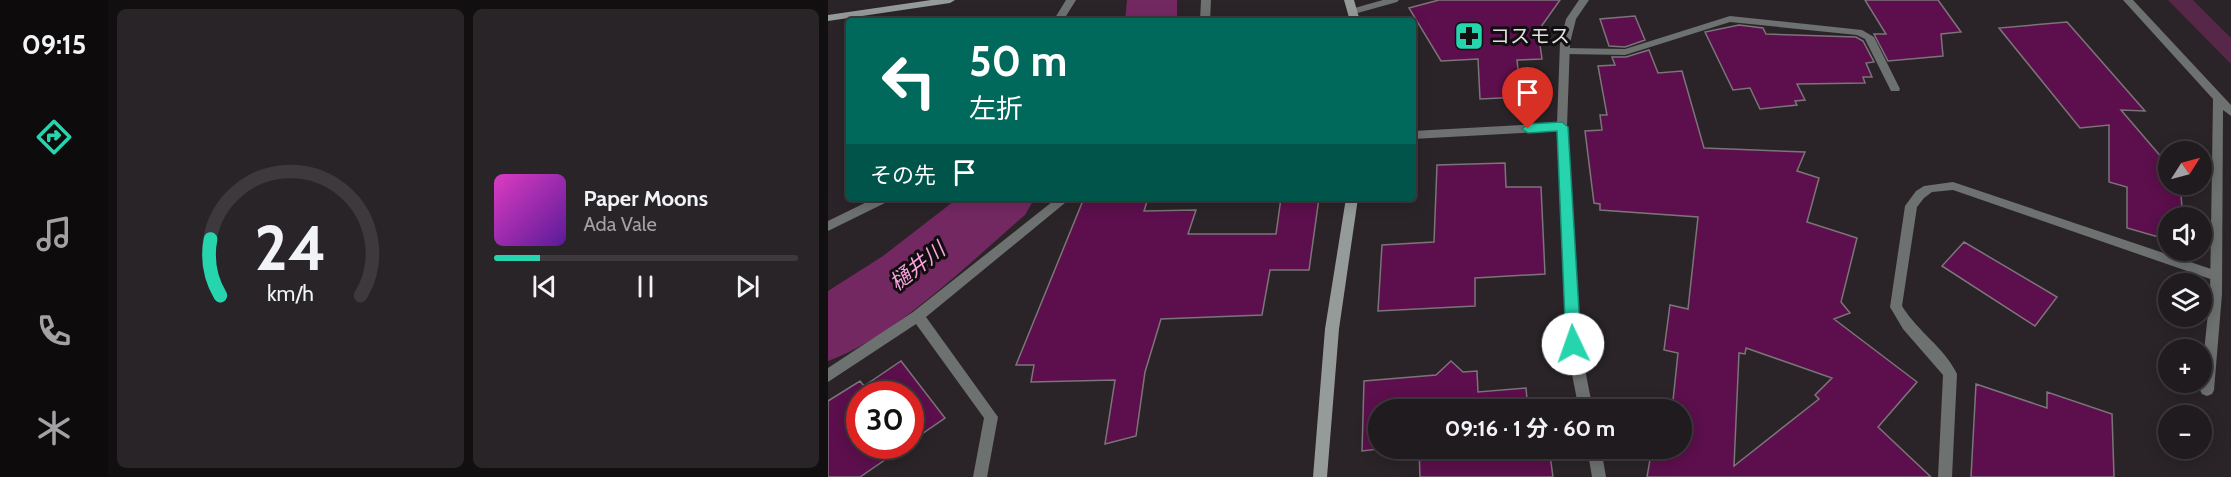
<!DOCTYPE html>
<html lang="ja">
<meta charset="utf-8">
<style>
:root{--surface:#201b1e;--page:#282427;--text:#f1f3f6;--muted:#a2a1a4;--line:#3d393c;--accent:#26d5ae}
body{margin:0;font-family:Cabin,"Noto Sans JP",sans-serif;background:var(--page);color:var(--text);height:100vh;display:flex;flex-direction:column;font-size:22px;white-space:nowrap}
*{box-sizing:border-box;margin:0}
p{font-size:20px;color:var(--muted)}
.icon{flex:none;width:33px;height:33px;fill:none;stroke:currentColor;stroke-width:2;stroke-linecap:round;stroke-linejoin:round}
.map{position:relative;flex:1;overflow:hidden}
.details{display:flex;flex-direction:column;gap:9px;padding:9px;background:#120f10;width:720px}
.details>*{flex:none}
.guide{position:absolute;left:18px;top:18px;width:570px;height:183px;border-radius:6px;box-shadow:0 3px 15px #0003,0 0 0 2px var(--line);background:#00695c;color:#fff;overflow:hidden}
.needle{width:39px;rotate:54deg}
.fabs{position:absolute;left:1330px;top:141px;display:grid;gap:12px}
.fabs a{display:grid;place-items:center;width:54px;height:54px;border-radius:50%;background:var(--surface);box-shadow:0 3px 15px #0003,0 0 0 2px var(--line);font-size:30px}
.speed{position:absolute;left:18px;top:381px;display:flex;gap:12px;font-size:30px;font-weight:700;text-align:center}
.speed>*{display:grid;place-content:center;width:78px;height:78px;border-radius:50%;background:var(--surface);box-shadow:0 3px 15px #0003,0 0 0 2px var(--line);line-height:1}
.speed .limit{border:9px solid #d22;background:#fff;color:#111}
.pin{position:absolute;display:grid;place-items:center;width:51px;height:51px;color:#fff;margin:-62px -26px;border-radius:50% 50% 50% 0;rotate:-45deg;box-shadow:0 0 6px #0007}
.pin .icon{rotate:45deg}
.me{position:absolute;width:66px;margin:-33px;rotate:357deg;stroke-linejoin:round;filter:drop-shadow(0 0 4px #0008)}
.turn{display:flex;align-items:center;gap:21px;height:126px;padding:0 24px;font-size:27px}
.turn .icon{width:78px;height:78px;stroke-width:2.5}
.turn b{display:block;font-size:42px;line-height:51px}
.then{display:flex;align-items:center;height:57px;padding:0 24px;background:#0003;gap:12px;font-size:22px}
.details .widget{flex:1;display:flex;flex-direction:column;justify-content:center;gap:9px;min-width:0;padding:0 21px;border-radius:9px;background:var(--page)}
.details .dial{align-items:center;gap:0}
.dial svg{height:156px;overflow:visible;fill:none;stroke:var(--line);stroke-width:7;stroke-linecap:round;text-anchor:middle}
.dial text{fill:var(--text);stroke:none}
.song{display:flex;align-items:center;gap:18px}
.cover{width:72px;height:72px;border-radius:9px;background:linear-gradient(135deg,hsl(310 70% 55%),hsl(270 70% 35%))}
.played{height:6px;border-radius:3px;background:linear-gradient(90deg,var(--accent) 15%,var(--line) 15%)}
.keys{display:flex;justify-content:space-around;direction:ltr}
.details .tiles{flex:1;display:grid;gap:9px;grid-template-columns:repeat(2,1fr)}
.trip{position:absolute;left:540px;top:399px;width:324px;height:60px;border-radius:30px;background:var(--surface);box-shadow:0 3px 15px #0003,0 0 0 2px var(--line);font-weight:700;line-height:60px;text-align:center}
main{display:flex;flex:1;min-height:0}
.tab-bar{display:flex;flex-direction:column;width:108px;justify-content:space-around;align-items:center;background:#0d0b0c;color:var(--muted)}
.tab-bar .icon{width:42px;height:42px}
.tab-bar .current{color:var(--accent)}
.tab-bar b{font-size:27px;color:var(--text)}
.map>svg:first-child{display:block}
.green{fill:#562749}
.lines{fill:none;stroke-linecap:round;stroke-linejoin:round}
.river{fill:#742862;fill-rule:evenodd}
.building{fill:#5c0f4c;stroke:#7b7478;stroke-width:1.5;fill-rule:evenodd}
.lane{fill:#6d716f;fill-rule:evenodd}
.street{fill:#6d716f;fill-rule:evenodd}
.secondary{fill:#949b98;fill-rule:evenodd}
.route{fill:#26d5ae;stroke:#198a71;stroke-width:1.5}
.labels{text-anchor:middle;dominant-baseline:central;stroke-width:6;stroke-linejoin:round;paint-order:stroke}
.poi-label{font-size:20px;fill:#e2dee1;stroke:#110e10;text-anchor:start}
.water-label{font-size:21px;font-style:italic;fill:#f8a2de;stroke:#110e10}
</style>
<main>
<nav class="tab-bar">
<b>09:15</b>
<svg class="icon current" aria-label="directions" viewBox="0 0 24 24"><path d="M12 3l9 9-9 9-9-9zM9 14v-3h6M13 9l2 2-2 2"/></svg>
<svg class="icon" aria-label="music" viewBox="0 0 24 24"><path d="M9 18V5l10-2v13"/><circle cx="6" cy="18" r="3"/><circle cx="16" cy="16" r="3"/></svg>
<svg class="icon" aria-label="phone" viewBox="0 0 24 24"><path d="M5 4h4l2 5-3 2q2 4 5 5l2-3 5 2v4C11 20 4 13 5 4z"/></svg>
<svg class="icon" aria-label="climate" viewBox="0 0 24 24"><path d="M12 3v18M4 7l16 10M4 17L20 7"/></svg>
</nav>
<section class="details">
<div class="tiles">
<div class="widget dial"><svg viewBox="0 0 100 80">
<path d="M14 69A42 42 0 1 1 86 69"/>
<path d="M14 69A42 42 0 0 1 9 40" stroke="#26d5ae"/>
<text x="50" y="56" font-size="32" font-weight="700">24</text>
<text x="50" y="72" font-size="11">km/h</text>
</svg></div>
<div class="widget">
<div class="song"><i class="cover"></i><div><b>Paper Moons</b><p>Ada Vale</p></div></div>
<div class="played"></div>
<div class="keys"><svg class="icon" aria-label="previous" viewBox="0 0 24 24"><path d="M18 5L8 12l10 7zM5 5v14"/></svg><svg class="icon" aria-label="pause" viewBox="0 0 24 24"><path d="M8 5v14M16 5v14"/></svg><svg class="icon" aria-label="next" viewBox="0 0 24 24"><path d="M6 5l10 7-10 7zM19 5v14"/></svg></div>
</div>
</div>
</section>
<div class="map">
<svg width="1403" height="477" viewBox="0 0 1403 477">
<rect width="100%" height="100%" fill="#2a2428"/>
<!-- green -->
<path class="green" d="M 1340,0 L 1365,0 L 1403,38 L 1403,64 Z"/>
<g class="lines">
<!-- river -->
<path class="river" d="M 299,0 L 349,0 L 349,21 L 297,21 Z
M 130,198 L 207,198 L 197,215 C 142,262 67,337 0,361 L 0,291 L 55,256 Z"/>
</g>
<!-- building -->
<path class="building" d="M 611,0 L 732,0 L 710,31 L 714,59 L 689,60 L 693,97 L 652,99 L 650,59 L 613,61 L 581,8 Z
M 1037,0 L 1110,0 L 1133,32 L 1113,34 L 1115,56 L 1060,61 L 1046,34 L 1058,34 Z
M 807,16 L 817,40 L 797,47 L 781,46 L 772,19 Z
M 1239,22 L 1317,111 L 1293,110 L 1341,166 L 1341,184 L 1352,184 L 1355,218 L 1341,218 L 1341,240 L 1299,228 L 1299,187 L 1281,182 L 1281,125 L 1252,128 L 1171,28 Z
M 911,25 L 935,28 L 938,34 L 1028,37 L 1035,41 L 1046,62 L 1038,63 L 1044,77 L 1035,77 L 1037,83 L 969,84 L 977,100 L 967,101 L 969,105 L 932,109 L 922,88 L 905,90 L 877,32 Z
M 821,50 L 830,73 L 854,71 L 876,148 L 977,152 L 969,171 L 991,178 L 979,222 L 1029,238 L 1013,302 L 1022,313 L 1006,319 L 1089,382 L 1050,427 L 1103,477 L 819,477 L 824,448 L 854,448 L 854,410 L 844,410 L 850,353 L 836,350 L 842,305 L 860,309 L 870,217 L 772,210 L 772,204 L 766,203 L 757,131 L 774,130 L 772,115 L 779,115 L 770,66 L 787,65 L 784,57 L 798,57 ZM 918,348 L 1004,378 L 987,395 L 991,399 L 906,466 L 911,353 L 917,354 Z
M 677,163 L 678,187 L 713,187 L 717,274 L 647,278 L 647,306 L 550,311 L 554,245 L 606,242 L 609,165 Z
M 256,198 L 320,198 L 316,211 L 368,210 L 360,234 L 448,234 L 453,198 L 491,198 L 481,270 L 442,270 L 434,315 L 333,319 L 317,372 L 308,436 L 277,444 L 287,380 L 203,382 L 206,365 L 188,365 Z
M 1136,242 L 1229,297 L 1207,326 L 1114,266 Z
M 73,361 L 117,418 L 82,442 L 82,394 L 32,394 L 32,446 L 77,446 L 32,477 L 0,477 L 0,401 L 32,381 L 36,386 Z
M 623,361 L 635,372 L 649,371 L 650,392 L 698,388 L 700,410 L 550,410 L 550,448 L 559,448 L 534,451 L 536,381 L 608,375 Z
M 1148,384 L 1219,408 L 1219,392 L 1284,414 L 1286,477 L 1143,477 Z
M 591,448 L 721,448 L 725,477 L 592,477 Z"/>
<g class="lines">
<!-- lane -->
<path class="lane" d="M 902,16 L 1034,30 L 1046,37 L 1072,89 L 1071,91 L 1063,91 L 1037,39 L 1029,35 L 902,22 L 797,55 L 737,54 L 732,51 L 737,48 L 797,49 Z
M 1125,182 L 1392,272 L 1394,276 L 1392,280 L 1388,281 L 1125,190 L 1104,192 L 1096,198 L 1089,207 L 1074,306 C 1089,331 1117,348 1129,374 L 1124,477 L 1110,477 L 1115,375 L 1075,329 L 1062,307 L 1077,206 L 1088,191 L 1096,186 Z"/>
<!-- street -->
<path class="street" d="M 238,0 L 248,0 L 235,21 L 225,21 Z
M 373,0 L 383,0 L 382,21 L 372,21 Z
M 555,0 L 571,0 L 569,2 L 526,14 L 521,11 L 523,9 Z
M 751,0 L 761,0 L 748,19 L 742,43 L 739,127 L 752,344 L 765,410 L 751,410 L 738,344 L 729,131 L 585,139 L 585,131 L 729,123 L 732,43 L 738,19 Z
M 1295,0 L 1305,0 L 1403,105 L 1403,116 L 1395,110 L 1394,294 L 1386,390 L 1384,394 L 1379,396 L 1374,394 L 1372,390 L 1382,294 L 1385,99 Z
M 47,198 L 63,198 L 61,201 L 0,231 L 0,221 Z
M 229,198 L 243,198 L 98,317 L 170,417 L 159,477 L 145,477 L 156,418 L 88,324 L 0,382 L 0,368 L 85,312 Z
M 759,448 L 773,448 L 778,477 L 764,477 Z"/>
<!-- secondary -->
<path class="secondary" d="M 103,0 L 127,0 L 122,3 L 0,21 L 0,15 Z
M 516,0 L 526,0 L 532,21 L 522,21 Z
M 518,198 L 530,198 L 511,329 L 499,477 L 485,477 L 497,329 Z"/>
</g>
<!-- route -->
<path class="route" d="M 734,122 L 740,127 L 753,344 L 745,351 L 738,344 L 729,131 L 700,133 L 694,129 L 700,124 Z"/>
<!-- icons -->
<defs>
<g id="pharmacy-square" transform="scale(1.5)"><rect x="-9" y="-9" width="18" height="18" rx="4" fill="#26d5ae" stroke="#110e10"/><path d="M-2-6h4v4h4v4h-4v4h-4v-4h-4v-4h4Z" fill="#111"/></g>
</defs>
<g fill-rule="evenodd">
<use href="#pharmacy-square" x="641" y="36"/>
</g>
<g class="labels">
<!-- poi labels -->
<g class="poi-label">
<text x="662" y="36">コスモス</text>
</g>
<!-- water labels -->
<g class="water-label">
<text transform="translate(89 266) rotate(-38)">樋井川</text>
</g>
</g>
</svg>
<div class="fabs">
<a><svg class="needle" viewBox="-14 -14 28 28"><path d="M0-13l5 13h-10z" fill="#e53935"/><path d="M0 13l5-13h-10z" fill="#a2a1a4"/></svg></a>
<a><svg class="icon" aria-label="sound" viewBox="0 0 24 24"><path d="M4 9h4l5-4v14l-5-4H4zM17 9q2 3 0 6"/></svg></a>
<a><svg class="icon" aria-label="layers" viewBox="0 0 24 24"><path d="M12 4l9 5-9 5-9-5zM3 14l9 5 9-5"/></svg></a>
<a>+</a>
<a>−</a>
</div>
<div class="speed"><div class="limit">30</div></div>
<div class="pin" style="left:700px;top:129px;background:#d93025"><svg class="icon" aria-label="arrive" viewBox="0 0 24 24"><path d="M6 21V4h12l-3 4 3 4H6"/></svg></div>
<svg class="me" style="left:745px;top:344px" viewBox="-20 -20 40 40"><circle r="19" fill="#fff"/><path d="M0-13L10 11 0 6-10 11z" fill="#26d5ae"/></svg>
<div class="trip">09:16 · 1 分 · 60 m</div>
<div class="guide">
<div class="turn"><svg class="icon" aria-label="left" viewBox="0 0 24 24"><path d="M17 20v-9H6M10 6l-5 5 5 5"/></svg><div><b>50 m</b>左折</div></div>
<div class="then">その先<svg class="icon" aria-label="arrive" viewBox="0 0 24 24"><path d="M6 21V4h12l-3 4 3 4H6"/></svg></div>
</div>
</div>
</main>
